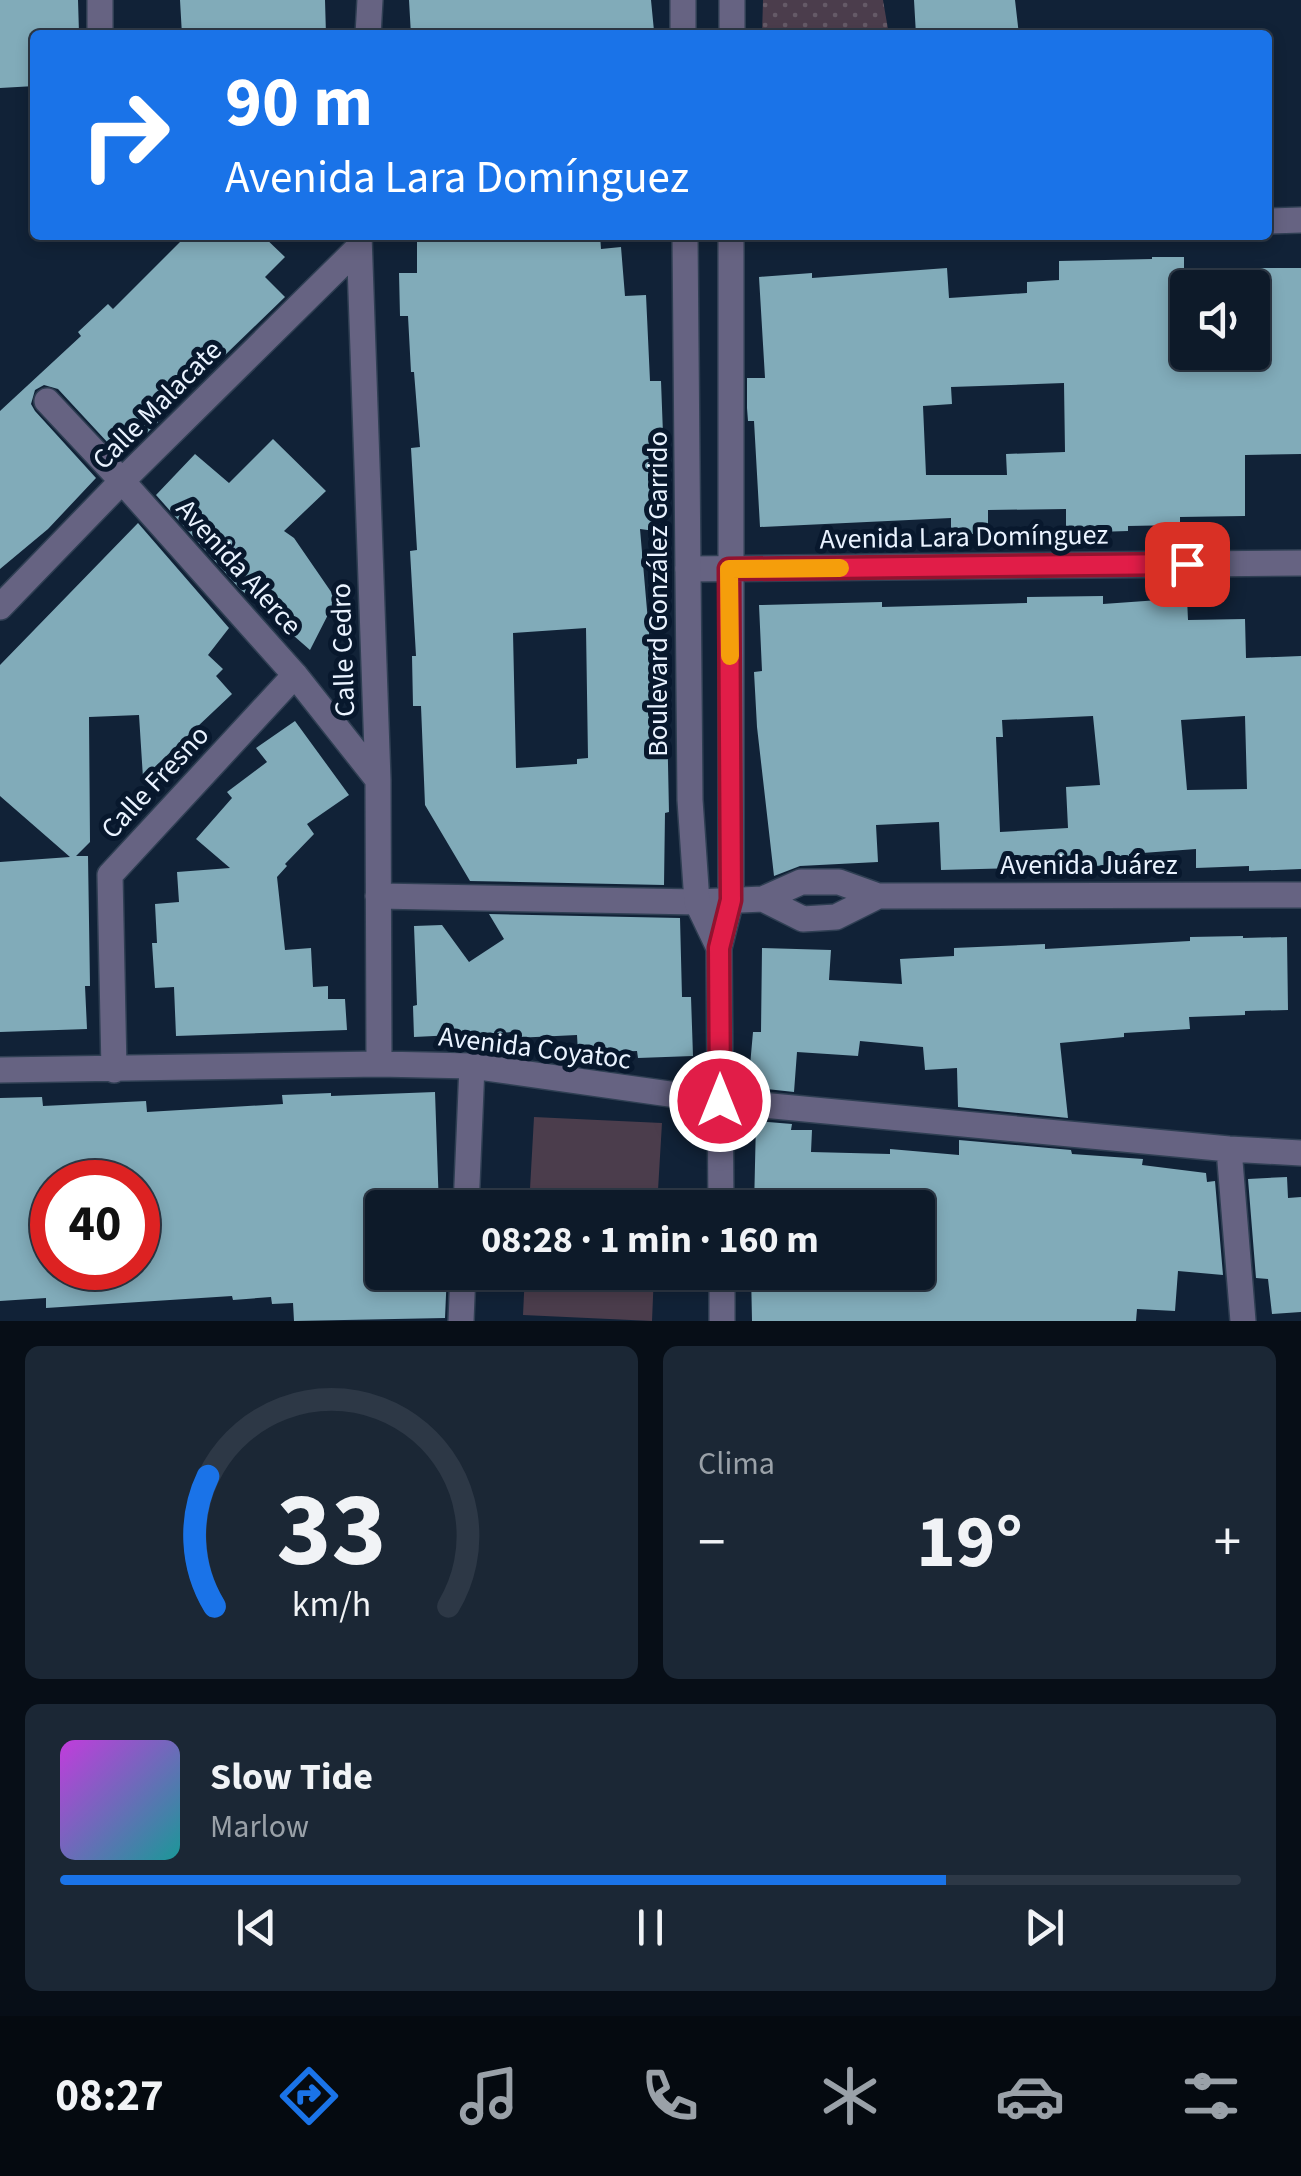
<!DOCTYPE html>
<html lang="es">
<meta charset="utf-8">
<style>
:root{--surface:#0d1a29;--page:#1b2735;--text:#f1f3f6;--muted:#9aa1a8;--line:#2d3846;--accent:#1a73e8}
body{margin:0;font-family:"Source Sans 3",sans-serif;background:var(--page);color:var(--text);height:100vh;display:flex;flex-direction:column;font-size:38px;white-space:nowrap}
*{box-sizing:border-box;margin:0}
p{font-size:32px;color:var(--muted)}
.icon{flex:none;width:55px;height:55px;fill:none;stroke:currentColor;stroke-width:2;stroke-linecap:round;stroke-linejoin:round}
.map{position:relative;height:1321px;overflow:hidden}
.panel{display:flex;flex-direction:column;gap:25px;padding:25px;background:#070e17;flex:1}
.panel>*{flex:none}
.top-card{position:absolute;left:30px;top:30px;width:1242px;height:210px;border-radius:10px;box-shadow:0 5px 15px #0003,0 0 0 2px var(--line);background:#1a73e8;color:#fff;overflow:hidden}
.controls{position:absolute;left:1170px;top:270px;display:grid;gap:20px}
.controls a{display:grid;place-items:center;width:100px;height:100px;border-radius:10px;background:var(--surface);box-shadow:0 5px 15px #0003,0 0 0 2px var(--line);font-size:50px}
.speed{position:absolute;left:30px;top:1160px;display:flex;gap:20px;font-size:50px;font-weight:700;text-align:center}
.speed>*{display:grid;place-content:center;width:130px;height:130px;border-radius:50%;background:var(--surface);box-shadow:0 5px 15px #0003,0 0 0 2px var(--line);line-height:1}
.speed .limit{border:15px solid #d22;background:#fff;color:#111}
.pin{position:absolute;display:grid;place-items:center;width:85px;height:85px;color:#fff;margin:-42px;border-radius:20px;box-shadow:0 5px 15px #0006}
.me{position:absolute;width:110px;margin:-55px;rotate:0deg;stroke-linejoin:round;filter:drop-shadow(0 0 8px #0008)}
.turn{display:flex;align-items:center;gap:35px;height:210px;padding:0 30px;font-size:45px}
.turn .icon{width:130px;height:130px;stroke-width:2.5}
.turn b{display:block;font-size:70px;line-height:85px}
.big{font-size:75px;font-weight:700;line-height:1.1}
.panel .tile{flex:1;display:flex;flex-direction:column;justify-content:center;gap:15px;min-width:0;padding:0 35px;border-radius:15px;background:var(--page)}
.panel .dial{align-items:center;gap:0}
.dial svg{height:260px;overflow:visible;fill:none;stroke:var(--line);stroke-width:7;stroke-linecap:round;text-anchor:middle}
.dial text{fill:var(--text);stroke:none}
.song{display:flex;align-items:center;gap:30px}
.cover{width:120px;height:120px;border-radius:15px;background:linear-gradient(135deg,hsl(290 70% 55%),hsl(180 70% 35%))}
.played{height:10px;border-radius:5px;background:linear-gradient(90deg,var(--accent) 75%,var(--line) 75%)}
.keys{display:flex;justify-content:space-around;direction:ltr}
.heat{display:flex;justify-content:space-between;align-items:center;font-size:55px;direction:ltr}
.panel .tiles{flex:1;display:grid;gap:25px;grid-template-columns:1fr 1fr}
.tile:last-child{grid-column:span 2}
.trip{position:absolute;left:365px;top:1190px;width:570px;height:100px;border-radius:10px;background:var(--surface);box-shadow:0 5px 15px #0003,0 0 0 2px var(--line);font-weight:700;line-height:100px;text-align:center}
.tab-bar{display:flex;height:160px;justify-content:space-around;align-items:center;background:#050a10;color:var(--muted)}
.tab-bar .icon{width:70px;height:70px}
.tab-bar .current{color:var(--accent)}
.tab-bar b{font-size:45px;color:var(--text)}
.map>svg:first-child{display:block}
.grass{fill:url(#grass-dots)}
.garden{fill:#4b3d4c}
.building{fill:#81abb9;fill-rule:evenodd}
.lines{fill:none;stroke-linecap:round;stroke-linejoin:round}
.minor-casing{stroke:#2f3f53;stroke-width:28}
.tertiary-casing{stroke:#2f3f53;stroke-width:28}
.minor{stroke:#666382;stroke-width:25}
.tertiary{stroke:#666382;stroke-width:25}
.route-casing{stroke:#92132f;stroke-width:25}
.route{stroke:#e11d48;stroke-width:18}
.slow{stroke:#f59e0b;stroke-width:18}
.labels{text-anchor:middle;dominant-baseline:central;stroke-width:10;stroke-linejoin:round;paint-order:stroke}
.street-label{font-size:28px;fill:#eaf3ff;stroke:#08182d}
</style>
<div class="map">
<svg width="1301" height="1321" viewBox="0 0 1301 1321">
<defs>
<pattern id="grass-dots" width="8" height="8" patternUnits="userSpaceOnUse" patternTransform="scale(2.5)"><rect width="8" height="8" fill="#4b3d4c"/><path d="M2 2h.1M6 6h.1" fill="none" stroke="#655a67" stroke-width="1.8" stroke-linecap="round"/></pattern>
</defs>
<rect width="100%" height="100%" fill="#112237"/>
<!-- grass -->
<path class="grass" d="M 763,0 L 883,0 L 889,35 L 762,35 Z"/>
<!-- garden -->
<path class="garden" d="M 534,1117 L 662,1123 L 657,1207 L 529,1207 Z
M 525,1273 L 654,1273 L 652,1321 L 523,1315 Z"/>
<!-- building -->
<path class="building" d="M 0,0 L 78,0 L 79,33 L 35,35 L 35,86 L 0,88 Z
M 180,0 L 325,0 L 326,35 L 182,35 Z
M 409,0 L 651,0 L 654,31 L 615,35 L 411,35 Z
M 914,0 L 1015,0 L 1019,35 L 916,35 Z
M 187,235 L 262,235 L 285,257 L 265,277 L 285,297 L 157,421 L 158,422 L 122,458 L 58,389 L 44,385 L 35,390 L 31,404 L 35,411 L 96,478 L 48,529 L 0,569 L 0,411 L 81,336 L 78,332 L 108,304 L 113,309 Z
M 417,235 L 600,235 L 601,249 L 621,247 L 625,296 L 646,295 L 650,381 L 661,381 L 663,434 L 658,434 L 660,500 L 658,500 L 655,531 L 640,529 L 652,668 L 666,668 L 669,812 L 665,813 L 664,885 L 470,881 L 425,805 L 421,706 L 413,706 L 412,656 L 416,656 L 410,551 L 417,550 L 411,448 L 420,447 L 414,372 L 411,372 L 408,316 L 400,316 L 399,273 L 417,273 ZM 586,628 L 588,758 L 577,759 L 577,764 L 516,768 L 513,633 Z
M 1152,257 L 1184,257 L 1184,272 L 1188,272 L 1188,368 L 1252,368 L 1252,268 L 1301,268 L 1301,454 L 1245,455 L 1245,516 L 1180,517 L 1180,525 L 1128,526 L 1128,531 L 1066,533 L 1066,509 L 988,510 L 988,534 L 951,534 L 951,518 L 760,527 L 754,421 L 748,421 L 747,408 L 747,378 L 765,378 L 759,277 L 812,273 L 812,278 L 947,268 L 949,298 L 1027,293 L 1027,282 L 1059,280 L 1059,261 L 1152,259 ZM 1064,383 L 1065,452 L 1006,454 L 1007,475 L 926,475 L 923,406 L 952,404 L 951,387 Z
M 273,439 L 326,491 L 284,531 L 294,538 L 336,599 L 310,650 L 239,588 L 156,495 L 195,454 L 229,483 Z
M 138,523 L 229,628 L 208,655 L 223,669 L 216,676 L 232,694 L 143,778 L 139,715 L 89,717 L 90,842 L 76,856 L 88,856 L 90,986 L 85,986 L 87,1029 L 0,1032 L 0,862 L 70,857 L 0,796 L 0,665 Z
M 1103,596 L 1103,604 L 1187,598 L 1188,620 L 1245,619 L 1246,658 L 1301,656 L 1301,869 L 1249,871 L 1249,866 L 1196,868 L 1196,849 L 1129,854 L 1129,865 L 941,870 L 939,822 L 876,825 L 878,862 L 800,866 L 774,876 L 757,727 L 754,672 L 762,671 L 759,605 L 882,602 L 882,607 L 1027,603 L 1027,597 ZM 1093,716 L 1100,785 L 1066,787 L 1068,828 L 1000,832 L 996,737 L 1003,737 L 1002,720 ZM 1245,716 L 1247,789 L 1187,790 L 1181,720 Z
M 295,721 L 349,795 L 307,824 L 314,834 L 285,864 L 287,866 L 277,877 L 285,950 L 311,948 L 313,987 L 328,986 L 328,999 L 345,999 L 347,1030 L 176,1036 L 174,987 L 155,988 L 152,943 L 157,943 L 155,904 L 179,902 L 177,872 L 230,868 L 196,839 L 232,798 L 227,792 L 267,762 L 256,748 Z
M 489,914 L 680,918 L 682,997 L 691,997 L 693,1056 L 638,1058 L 637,1051 L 578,1053 L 577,1035 L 515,1038 L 514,1032 L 414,1037 L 413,1006 L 417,1005 L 414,926 L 442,925 L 469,962 L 504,939 Z
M 1243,936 L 1243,938 L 1287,937 L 1288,1010 L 1245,1011 L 1245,1015 L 1189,1017 L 1190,1029 L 1124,1033 L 1124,1037 L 1060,1043 L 1068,1118 L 958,1107 L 957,1068 L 925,1070 L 923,1047 L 860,1041 L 858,1056 L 797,1052 L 794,1092 L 757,1088 L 757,1078 L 749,1077 L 753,1032 L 761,1032 L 762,948 L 831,950 L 829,980 L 902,984 L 900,959 L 954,956 L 954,948 L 1045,944 L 1045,949 L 1190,941 L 1190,937 Z
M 435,1092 L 439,1208 L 382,1208 L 382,1272 L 447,1272 L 445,1318 L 294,1321 L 293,1303 L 272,1304 L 271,1297 L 233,1300 L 232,1296 L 46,1308 L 46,1298 L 0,1301 L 0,1098 L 42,1097 L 43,1106 L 146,1101 L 147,1112 L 283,1104 L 282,1095 L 331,1093 L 331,1096 ZM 52,1182 L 138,1182 L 138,1268 L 52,1268 Z
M 756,1121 L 792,1124 L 791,1130 L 812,1130 L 811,1152 L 890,1154 L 890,1149 L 959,1155 L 959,1140 L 1071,1150 L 1072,1154 L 1143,1159 L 1142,1165 L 1206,1173 L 1207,1182 L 1215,1181 L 1223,1275 L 1178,1271 L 1175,1311 L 1137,1309 L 1136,1321 L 752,1321 L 751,1272 L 918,1272 L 918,1208 L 754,1208 Z
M 1287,1177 L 1288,1198 L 1301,1197 L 1301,1312 L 1272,1314 L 1268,1279 L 1256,1278 L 1248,1179 Z"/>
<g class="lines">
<!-- minor casing -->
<g class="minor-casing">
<path id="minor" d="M 100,35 L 100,0
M 368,35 L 370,0
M 1268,221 L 1301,220
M 359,235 L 378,780 L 379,1064
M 47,401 L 122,481 L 295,675 L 378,780
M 688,569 L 1301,563
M 0,607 L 122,481 L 358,248
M 378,896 L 697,902 L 763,899 L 801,882 L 839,882 L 878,896 L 1301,895
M 763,899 L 803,919 L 836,917 L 878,896
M 0,1070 L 379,1064 L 472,1066 L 719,1101 L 1229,1149 L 1301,1153
M 114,1070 L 110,875 L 295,675
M 1229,1149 L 1243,1321
M 466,1208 L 472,1066
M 461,1321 L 463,1272"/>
</g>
<!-- tertiary casing -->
<g class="tertiary-casing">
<path id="tertiary" d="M 683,0 L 683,35
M 732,35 L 732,0
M 685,235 L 690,800 L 697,902 L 719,948
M 721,1208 L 719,948 L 731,900 L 731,235
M 722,1272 L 722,1321"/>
</g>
<!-- minor -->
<use href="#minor" class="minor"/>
<!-- tertiary -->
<use href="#tertiary" class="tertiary"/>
</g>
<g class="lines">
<!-- route casing -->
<g class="route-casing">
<path id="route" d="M 720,1101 L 719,948 L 731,900 L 729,569 L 1187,564"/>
</g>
<!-- route -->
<use href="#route" class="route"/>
<!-- slow -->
<path class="slow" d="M 730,656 L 729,569 L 840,568"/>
</g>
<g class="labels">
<!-- street labels -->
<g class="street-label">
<text transform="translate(157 405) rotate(-45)">Calle Malacate</text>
<text transform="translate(964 537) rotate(-1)">Avenida Lara Domínguez</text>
<text transform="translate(239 567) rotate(48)">Avenida Alerce</text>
<text transform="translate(658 594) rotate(-90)">Boulevard González Garrido</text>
<text transform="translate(343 650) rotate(-92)">Calle Cedro</text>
<text transform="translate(155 782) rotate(-47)">Calle Fresno</text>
<text x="1089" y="865">Avenida Juárez</text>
<text transform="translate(535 1048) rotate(7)">Avenida Coyatoc</text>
</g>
</g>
</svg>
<div class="controls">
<a><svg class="icon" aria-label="sound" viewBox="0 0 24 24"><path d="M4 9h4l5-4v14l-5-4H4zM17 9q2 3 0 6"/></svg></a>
</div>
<div class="speed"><div class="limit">40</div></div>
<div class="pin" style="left:1187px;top:564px;background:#d93025"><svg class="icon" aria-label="arrive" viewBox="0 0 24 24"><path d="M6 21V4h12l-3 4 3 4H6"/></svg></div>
<svg class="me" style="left:720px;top:1101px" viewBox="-20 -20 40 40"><circle r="17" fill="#e11d48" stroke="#fff" stroke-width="3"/><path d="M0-11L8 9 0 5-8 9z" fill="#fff"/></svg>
<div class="trip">08:28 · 1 min · 160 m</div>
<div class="top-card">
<div class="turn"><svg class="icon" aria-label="right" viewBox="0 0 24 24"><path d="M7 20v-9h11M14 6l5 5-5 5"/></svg><div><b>90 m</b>Avenida Lara Domínguez</div></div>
</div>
</div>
<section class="panel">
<div class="tiles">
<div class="tile dial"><svg viewBox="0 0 100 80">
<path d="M14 69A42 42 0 1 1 86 69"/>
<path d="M14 69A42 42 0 0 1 12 29" stroke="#1a73e8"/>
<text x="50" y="56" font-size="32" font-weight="700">33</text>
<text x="50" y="72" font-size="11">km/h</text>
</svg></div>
<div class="tile"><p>Clima</p>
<div class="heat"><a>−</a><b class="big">19°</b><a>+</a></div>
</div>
<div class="tile">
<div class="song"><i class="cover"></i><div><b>Slow Tide</b><p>Marlow</p></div></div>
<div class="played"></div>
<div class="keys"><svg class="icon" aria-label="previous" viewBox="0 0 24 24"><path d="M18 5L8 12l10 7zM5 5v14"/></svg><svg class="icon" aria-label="pause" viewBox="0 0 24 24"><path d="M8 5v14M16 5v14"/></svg><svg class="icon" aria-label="next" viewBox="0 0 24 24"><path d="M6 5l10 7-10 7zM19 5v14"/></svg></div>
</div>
</div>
</section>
<nav class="tab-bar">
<b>08:27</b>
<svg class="icon current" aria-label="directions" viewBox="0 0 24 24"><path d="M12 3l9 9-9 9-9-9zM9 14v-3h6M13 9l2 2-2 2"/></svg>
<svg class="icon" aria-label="music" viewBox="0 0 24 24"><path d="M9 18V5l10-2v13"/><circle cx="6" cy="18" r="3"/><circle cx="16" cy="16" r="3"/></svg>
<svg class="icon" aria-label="phone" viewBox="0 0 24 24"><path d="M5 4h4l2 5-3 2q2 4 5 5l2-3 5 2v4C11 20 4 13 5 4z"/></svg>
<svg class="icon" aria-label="climate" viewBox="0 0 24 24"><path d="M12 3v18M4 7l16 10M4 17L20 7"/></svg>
<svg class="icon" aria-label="car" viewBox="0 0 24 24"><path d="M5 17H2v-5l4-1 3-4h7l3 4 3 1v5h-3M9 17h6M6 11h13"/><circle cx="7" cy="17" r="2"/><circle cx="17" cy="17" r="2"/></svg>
<svg class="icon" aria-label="filters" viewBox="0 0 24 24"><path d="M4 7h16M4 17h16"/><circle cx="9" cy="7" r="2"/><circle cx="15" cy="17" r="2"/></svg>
</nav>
